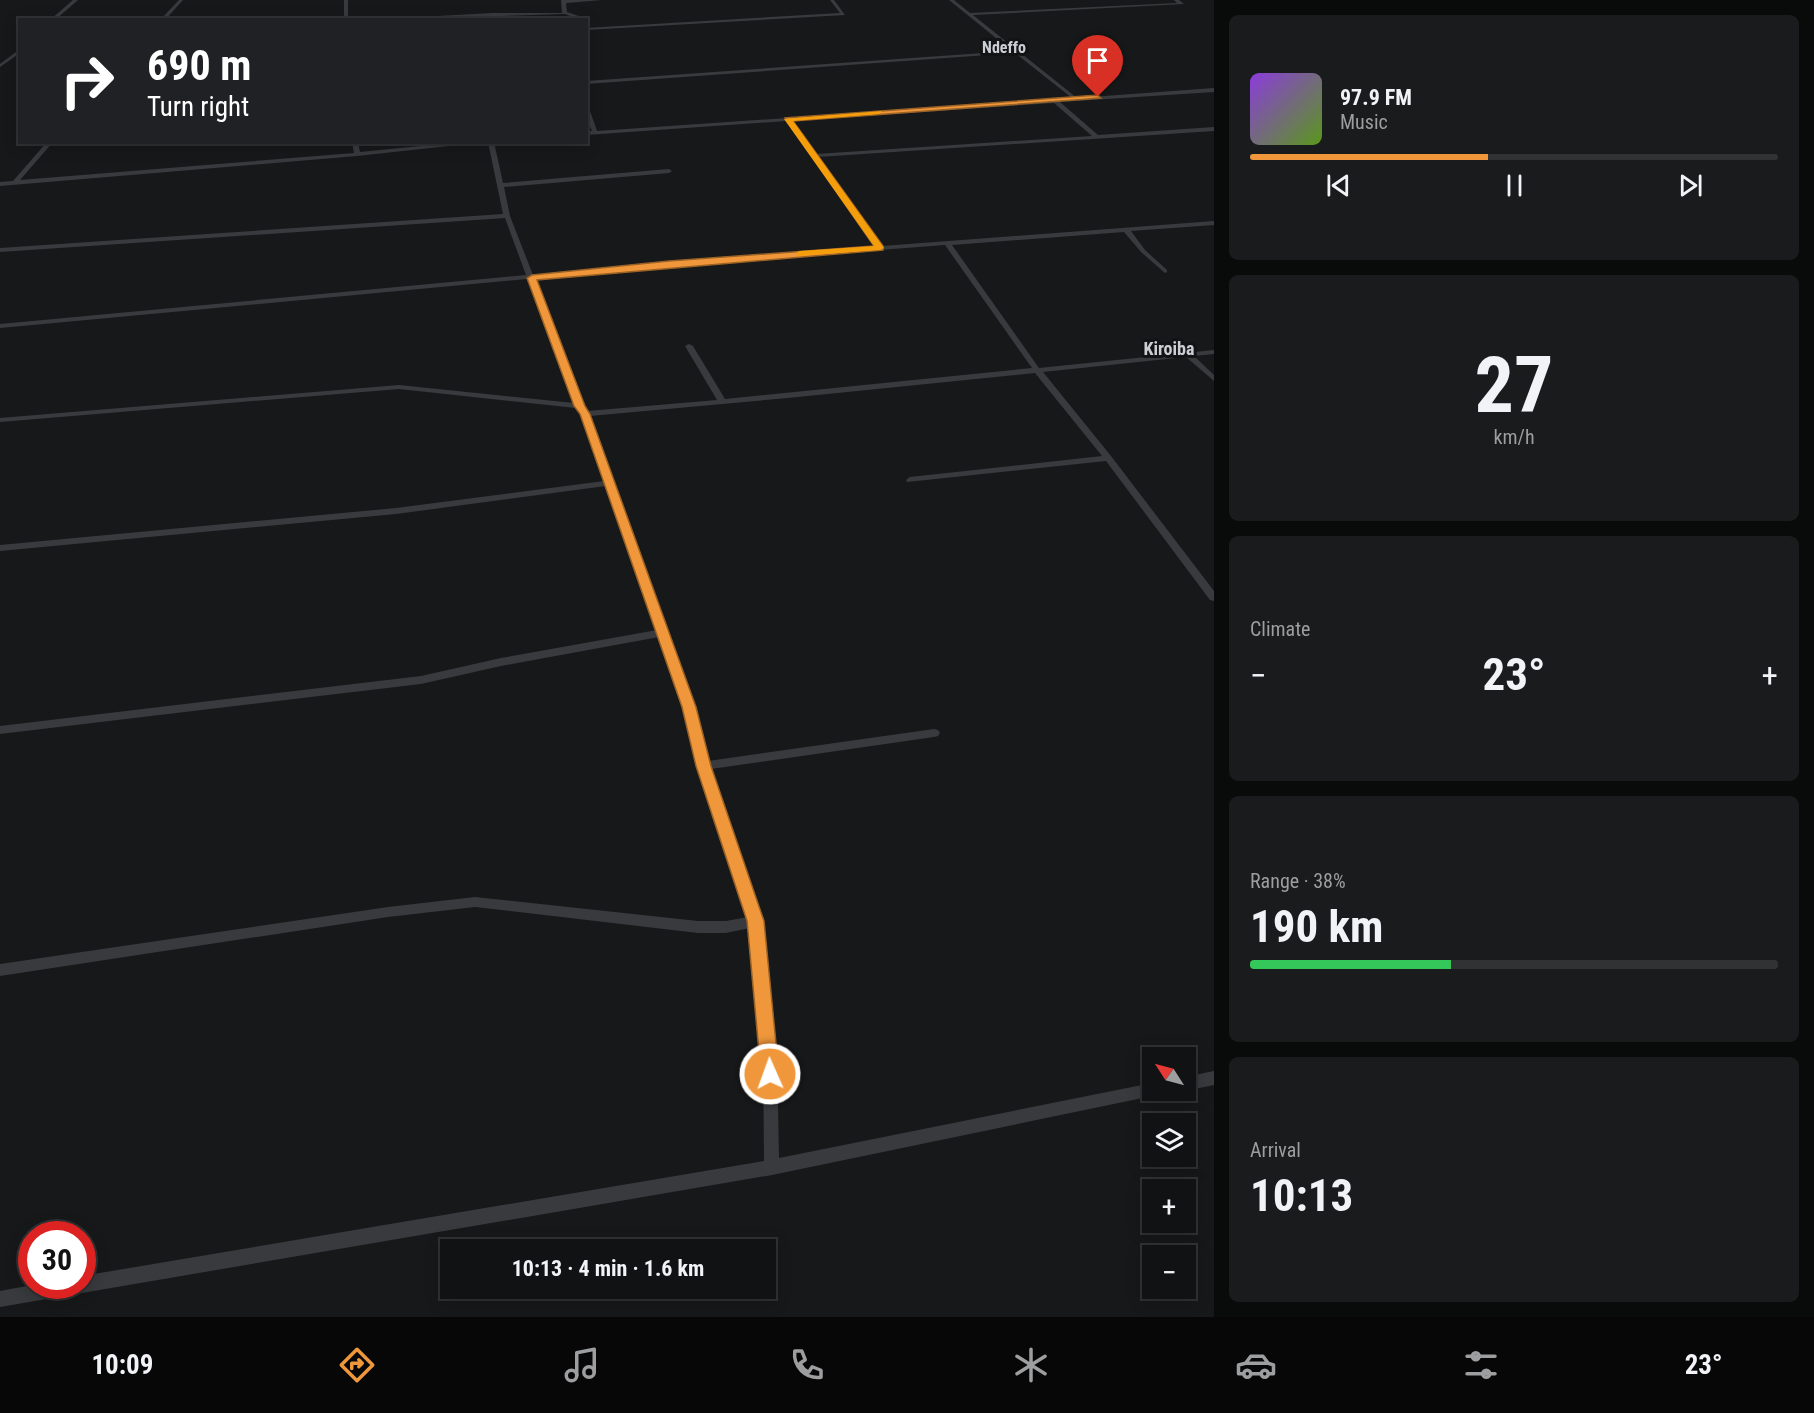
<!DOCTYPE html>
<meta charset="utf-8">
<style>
:root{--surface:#111213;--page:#1a1b1c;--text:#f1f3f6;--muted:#9c9ea0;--line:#303233;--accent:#ef973a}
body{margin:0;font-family:"Roboto Condensed",sans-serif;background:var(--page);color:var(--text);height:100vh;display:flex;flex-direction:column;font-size:22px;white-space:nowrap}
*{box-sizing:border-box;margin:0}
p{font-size:20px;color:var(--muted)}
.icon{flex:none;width:33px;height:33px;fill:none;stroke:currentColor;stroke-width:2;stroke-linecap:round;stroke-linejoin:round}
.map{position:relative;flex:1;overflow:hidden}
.panel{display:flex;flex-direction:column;gap:15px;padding:15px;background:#090a0a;width:600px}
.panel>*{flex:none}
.guide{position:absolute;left:18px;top:18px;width:570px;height:126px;border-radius:0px;box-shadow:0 3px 15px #0003,0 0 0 2px var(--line);background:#202124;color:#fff;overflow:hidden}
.needle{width:39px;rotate:306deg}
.controls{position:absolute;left:1142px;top:1047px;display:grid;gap:12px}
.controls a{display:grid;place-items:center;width:54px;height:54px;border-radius:0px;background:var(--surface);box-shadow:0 3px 15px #0003,0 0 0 2px var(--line);font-size:30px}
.speed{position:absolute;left:18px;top:1221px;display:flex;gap:12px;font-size:30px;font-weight:700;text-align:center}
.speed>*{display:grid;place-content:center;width:78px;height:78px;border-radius:50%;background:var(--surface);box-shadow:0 3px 15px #0003,0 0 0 2px var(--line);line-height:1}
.speed .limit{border:9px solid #d22;background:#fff;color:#111}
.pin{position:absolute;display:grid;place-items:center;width:51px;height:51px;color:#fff;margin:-62px -26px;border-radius:50% 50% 50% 0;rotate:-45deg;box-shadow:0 0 6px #0007}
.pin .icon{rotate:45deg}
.me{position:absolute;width:66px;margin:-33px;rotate:358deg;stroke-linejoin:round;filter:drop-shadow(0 0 4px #0008)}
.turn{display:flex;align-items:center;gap:21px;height:126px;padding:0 30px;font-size:27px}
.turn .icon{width:78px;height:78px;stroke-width:2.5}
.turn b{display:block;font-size:42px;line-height:51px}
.big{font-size:45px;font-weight:700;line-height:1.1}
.panel .tile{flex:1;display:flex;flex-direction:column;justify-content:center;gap:9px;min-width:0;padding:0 21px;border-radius:9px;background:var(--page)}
.panel .dial{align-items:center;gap:0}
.dial b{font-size:78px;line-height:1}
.song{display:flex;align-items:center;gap:18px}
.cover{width:72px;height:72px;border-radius:9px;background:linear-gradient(135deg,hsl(270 70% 55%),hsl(90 70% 35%))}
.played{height:6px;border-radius:3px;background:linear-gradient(90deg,var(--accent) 45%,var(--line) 45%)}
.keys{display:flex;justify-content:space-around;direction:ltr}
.heat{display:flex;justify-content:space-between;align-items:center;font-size:33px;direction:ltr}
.charge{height:9px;border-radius:4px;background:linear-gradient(90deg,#34c759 38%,var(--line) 0)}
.trip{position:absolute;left:440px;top:1239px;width:336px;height:60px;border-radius:0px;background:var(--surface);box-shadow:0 3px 15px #0003,0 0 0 2px var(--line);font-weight:700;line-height:60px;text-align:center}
.tabs{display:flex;height:96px;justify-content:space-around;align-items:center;background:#070708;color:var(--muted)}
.tabs .icon{width:42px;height:42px}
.tabs .selected{color:var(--accent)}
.tabs b{font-size:27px;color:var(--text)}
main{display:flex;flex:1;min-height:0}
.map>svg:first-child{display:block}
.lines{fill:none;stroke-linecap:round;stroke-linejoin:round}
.street{fill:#383a3e;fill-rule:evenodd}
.route{fill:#ef973a;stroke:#9b6226;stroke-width:1.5}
.slow{fill:#f59e0b}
.labels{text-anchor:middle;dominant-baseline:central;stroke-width:6;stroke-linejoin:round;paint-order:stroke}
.far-neighbourhood-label{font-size:16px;font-weight:bold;fill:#cbcfd5;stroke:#121314}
.far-quarter-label{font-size:18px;font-weight:bold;fill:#cbcfd5;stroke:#121314}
</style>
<main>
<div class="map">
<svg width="1214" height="1317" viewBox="0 0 1214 1317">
<rect width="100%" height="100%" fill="#171819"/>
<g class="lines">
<!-- street -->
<path class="street" d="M 73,0 L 78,0 L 55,20 L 50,20 Z
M 179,0 L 183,0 L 165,20 L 160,20 Z
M 344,0 L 348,0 L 348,20 L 344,20 Z
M 561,0 L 602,0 L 566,3 L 567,12 L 588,19 L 586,21 L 586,20 L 580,20 L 565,14 L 365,20 L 492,13 L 562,13 Z
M 830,0 L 834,0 L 845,15 L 586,30 L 586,28 L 840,13 Z
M 949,0 L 954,0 L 970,13 L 1177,3 L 1174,0 L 1179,0 L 1184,4 L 973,15 L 1077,98 L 1214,88 L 1214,92 L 1060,102 L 1098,135 L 1214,127 L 1214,131 L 818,157 L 882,246 L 1214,221 L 1214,225 L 1131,231 L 1145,250 L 1167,270 L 1167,272 L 1165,273 L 1141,252 L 1124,232 L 952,245 L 1039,368 L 1214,350 L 1214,354 L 1194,356 L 1214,375 L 1214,381 L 1186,357 L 1043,372 L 1111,456 L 1214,591 L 1214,601 L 1210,600 L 1106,461 L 907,482 L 906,480 L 910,477 L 1102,456 L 1035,373 L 788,398 L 590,416 L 694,707 L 708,761 L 934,729 L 938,730 L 940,733 L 938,736 L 934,737 L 711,769 L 762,921 L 777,1051 L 779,1158 L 1152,1083 L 1152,1090 L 1159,1090 L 1157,1095 L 772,1175 L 0,1307 L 0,1291 L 32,1285 L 82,1286 L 82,1276 L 764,1161 L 763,1051 L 750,928 L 726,933 L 698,933 L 475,907 L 388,917 L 0,976 L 0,964 L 388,907 L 475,897 L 698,921 L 726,921 L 748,917 L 698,766 L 684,707 L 659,637 L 501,666 L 421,684 L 0,734 L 0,726 L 421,676 L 501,658 L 657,630 L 606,486 L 396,514 L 0,551 L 0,545 L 396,508 L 604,481 L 581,414 L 576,408 L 399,389 L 0,422 L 0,418 L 399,385 L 574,403 L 527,279 L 0,328 L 0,324 L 526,275 L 505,218 L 0,252 L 0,248 L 503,214 L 488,142 L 494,142 L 503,183 L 669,169 L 672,171 L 669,173 L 504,187 L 510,216 L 533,275 L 669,262 L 876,246 L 787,121 L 586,135 L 586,131 L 592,131 L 586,117 L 586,107 L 589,108 L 597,131 L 1051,100 L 1053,97 L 1056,99 L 1072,98 L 1015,53 L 586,84 L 586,81 L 1012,51 ZM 1054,103 L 1092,136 L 816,154 L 792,121 ZM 945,245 L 1032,368 L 725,399 L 693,346 L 689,344 L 685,346 L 717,400 L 587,411 L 583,406 L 534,279 L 669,266 Z
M 20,49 L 20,53 L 0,67 L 0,64 Z
M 47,142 L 53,142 L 20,180 L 354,153 L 352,142 L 358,142 L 360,152 L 461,142 L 486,142 L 357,156 L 0,186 L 0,182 L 13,181 Z
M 1214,1071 L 1214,1085 L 1185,1091 L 1184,1090 L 1185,1077 Z"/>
</g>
<!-- route -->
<path class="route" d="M 1098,95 L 1101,98 L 793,121 L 883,246 L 883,250 L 537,280 L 585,406 L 590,414 L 696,707 L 711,766 L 764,921 L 779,1074 L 777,1080 L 770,1083 L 763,1080 L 761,1074 L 747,921 L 696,766 L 682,707 L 580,414 L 574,406 L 527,278 L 532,275 L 669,261 L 874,246 L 785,118 Z"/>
<!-- slow -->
<path class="slow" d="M 882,111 L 879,114 L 793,121 L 884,248 L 880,250 L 797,256 L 797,252 L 800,251 L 874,246 L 784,119 Z"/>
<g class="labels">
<!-- far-neighbourhood labels -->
<g class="far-neighbourhood-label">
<text x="1004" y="47">Ndeffo</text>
</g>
<!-- far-quarter labels -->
<g class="far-quarter-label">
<text x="1169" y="348">Kiroiba</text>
</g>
</g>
</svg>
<div class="controls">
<a><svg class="needle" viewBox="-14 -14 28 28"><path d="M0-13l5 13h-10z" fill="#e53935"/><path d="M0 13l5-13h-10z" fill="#9c9ea0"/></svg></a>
<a><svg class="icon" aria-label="layers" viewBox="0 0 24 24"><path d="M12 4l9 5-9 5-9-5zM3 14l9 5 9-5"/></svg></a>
<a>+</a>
<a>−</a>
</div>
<div class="speed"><div class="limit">30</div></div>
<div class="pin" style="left:1098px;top:97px;background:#d93025"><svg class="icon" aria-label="arrive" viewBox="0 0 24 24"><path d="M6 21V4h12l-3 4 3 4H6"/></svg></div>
<svg class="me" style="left:770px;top:1074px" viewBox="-20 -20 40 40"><circle r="17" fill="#ef973a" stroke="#fff" stroke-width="3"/><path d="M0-11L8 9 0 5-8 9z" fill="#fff"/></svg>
<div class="trip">10:13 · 4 min · 1.6 km</div>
<div class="guide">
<div class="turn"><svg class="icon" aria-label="right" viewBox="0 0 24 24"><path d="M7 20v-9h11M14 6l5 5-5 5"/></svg><div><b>690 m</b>Turn right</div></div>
</div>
</div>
<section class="panel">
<div class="tile">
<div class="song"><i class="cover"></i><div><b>97.9 FM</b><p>Music</p></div></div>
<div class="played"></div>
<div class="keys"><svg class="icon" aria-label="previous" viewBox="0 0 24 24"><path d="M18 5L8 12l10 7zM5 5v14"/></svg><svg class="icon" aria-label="pause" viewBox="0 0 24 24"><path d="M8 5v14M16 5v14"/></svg><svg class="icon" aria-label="next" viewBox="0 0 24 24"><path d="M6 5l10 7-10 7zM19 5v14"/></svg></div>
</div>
<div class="tile dial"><b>27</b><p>km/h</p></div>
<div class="tile"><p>Climate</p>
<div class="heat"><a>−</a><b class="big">23°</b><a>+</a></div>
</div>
<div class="tile"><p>Range · 38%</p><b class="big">190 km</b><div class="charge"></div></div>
<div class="tile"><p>Arrival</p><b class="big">10:13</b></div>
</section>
</main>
<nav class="tabs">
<b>10:09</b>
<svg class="icon selected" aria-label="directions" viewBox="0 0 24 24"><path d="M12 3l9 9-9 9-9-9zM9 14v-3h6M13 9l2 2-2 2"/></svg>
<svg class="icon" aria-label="music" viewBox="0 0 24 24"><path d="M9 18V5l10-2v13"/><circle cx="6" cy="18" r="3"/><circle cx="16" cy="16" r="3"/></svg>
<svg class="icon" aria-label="phone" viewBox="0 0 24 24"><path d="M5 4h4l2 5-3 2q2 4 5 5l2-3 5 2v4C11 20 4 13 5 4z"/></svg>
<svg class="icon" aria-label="climate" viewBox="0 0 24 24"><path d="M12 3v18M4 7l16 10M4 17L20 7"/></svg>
<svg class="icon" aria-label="car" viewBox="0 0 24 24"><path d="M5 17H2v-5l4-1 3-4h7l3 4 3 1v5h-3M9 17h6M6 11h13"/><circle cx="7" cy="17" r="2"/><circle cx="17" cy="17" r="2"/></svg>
<svg class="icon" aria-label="filters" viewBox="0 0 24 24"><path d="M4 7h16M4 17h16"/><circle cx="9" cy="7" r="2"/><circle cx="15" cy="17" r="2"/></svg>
<b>23°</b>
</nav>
